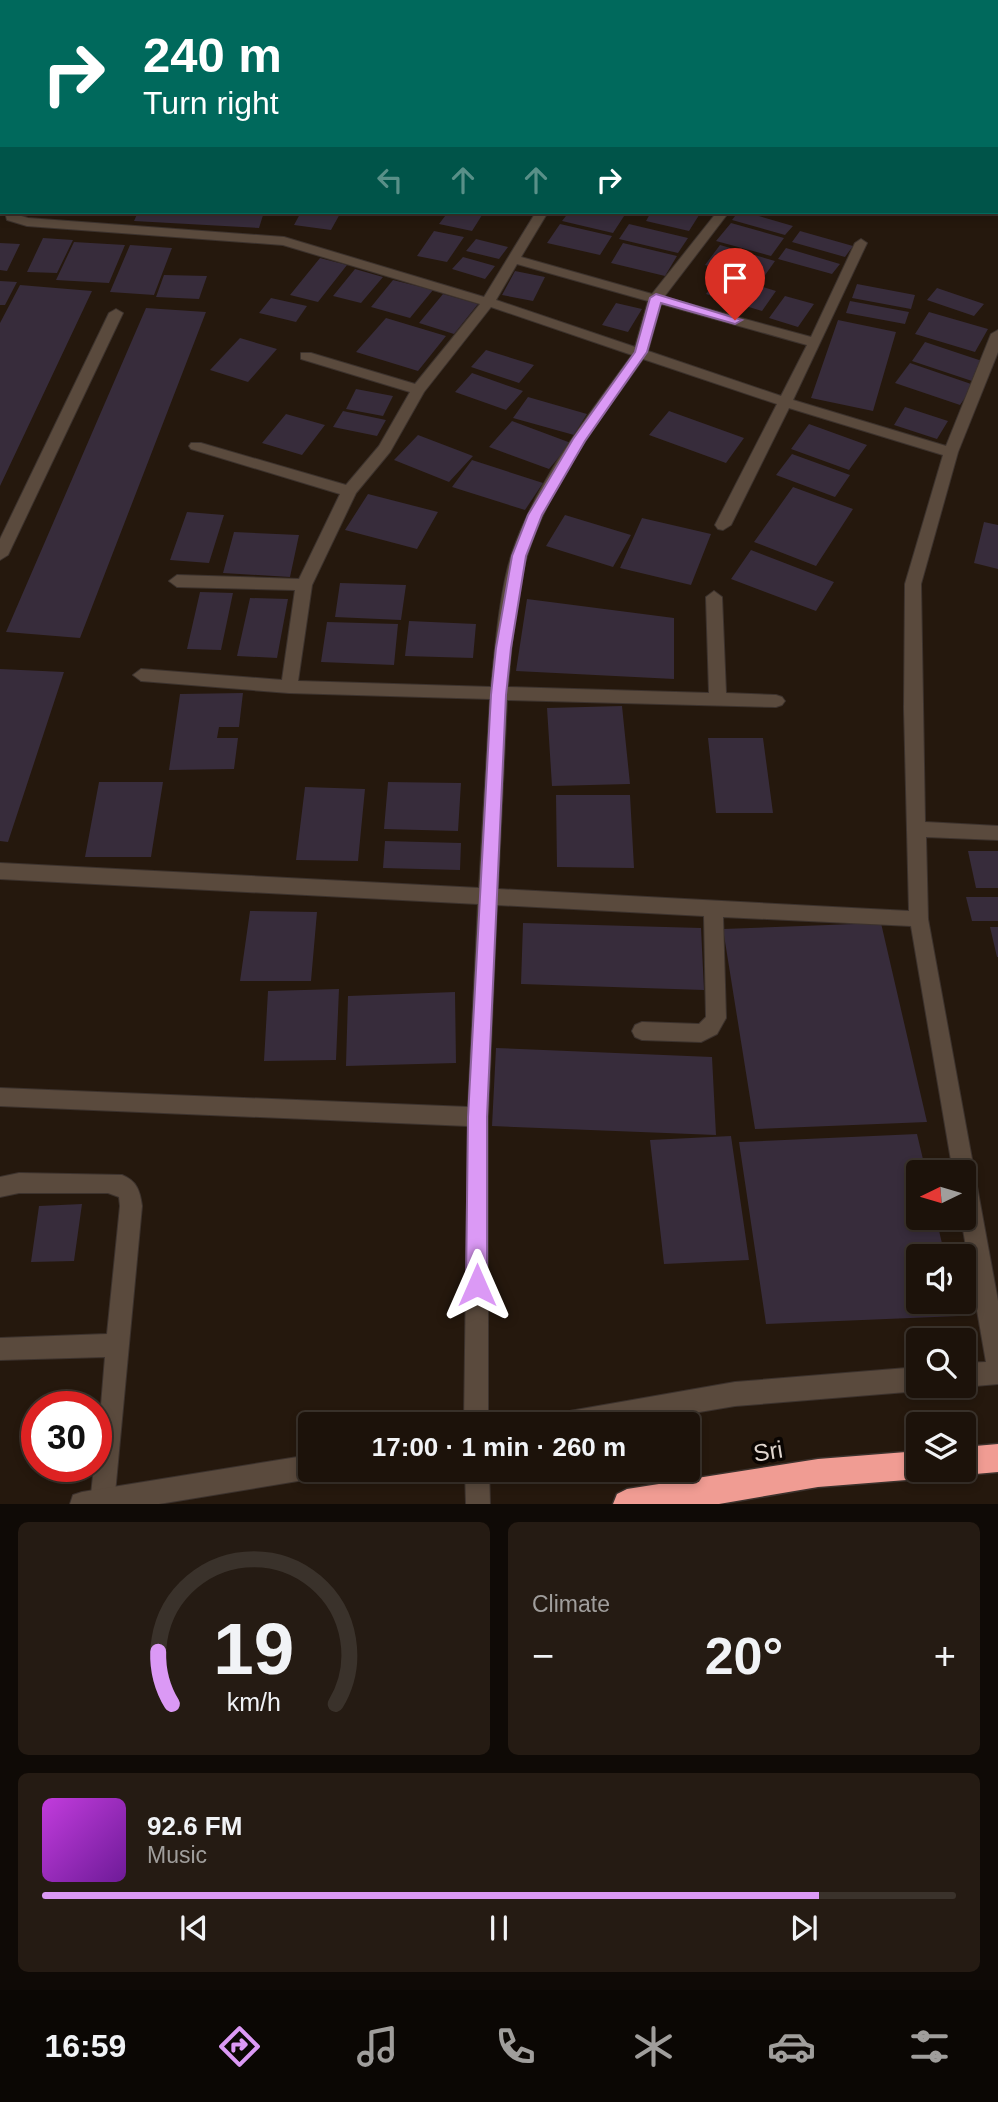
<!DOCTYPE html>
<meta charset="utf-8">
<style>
:root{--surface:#1c120a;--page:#251b13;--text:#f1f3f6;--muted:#a09e9c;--line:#3a322b;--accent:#db99f5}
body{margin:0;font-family:Helvetica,sans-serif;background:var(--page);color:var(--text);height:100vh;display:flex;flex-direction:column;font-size:26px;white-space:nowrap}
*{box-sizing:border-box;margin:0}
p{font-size:23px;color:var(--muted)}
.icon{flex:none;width:38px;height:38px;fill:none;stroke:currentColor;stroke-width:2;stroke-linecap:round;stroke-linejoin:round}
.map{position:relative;height:1504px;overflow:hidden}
.side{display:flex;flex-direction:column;gap:18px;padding:18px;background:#0f0a06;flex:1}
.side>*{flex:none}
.top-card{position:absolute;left:0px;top:0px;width:999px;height:214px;box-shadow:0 4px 10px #0003,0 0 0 2px var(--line);background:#00695c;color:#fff;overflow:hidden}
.needle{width:46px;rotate:265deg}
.buttons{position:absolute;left:906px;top:1160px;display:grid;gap:14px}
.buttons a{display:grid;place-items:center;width:70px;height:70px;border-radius:7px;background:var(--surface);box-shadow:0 4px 10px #0003,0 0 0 2px var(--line);font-size:35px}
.speed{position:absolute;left:21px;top:1391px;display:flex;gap:14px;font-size:35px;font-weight:700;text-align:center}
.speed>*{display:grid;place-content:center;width:91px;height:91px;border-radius:50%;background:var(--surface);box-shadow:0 4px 10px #0003,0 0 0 2px var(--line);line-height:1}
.speed .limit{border:10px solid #d22;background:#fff;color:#111}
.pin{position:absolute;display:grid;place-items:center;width:60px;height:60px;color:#fff;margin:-72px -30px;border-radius:50% 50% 50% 0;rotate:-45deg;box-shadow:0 0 7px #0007}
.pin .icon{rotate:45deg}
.me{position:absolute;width:77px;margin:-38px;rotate:0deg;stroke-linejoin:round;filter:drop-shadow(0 0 5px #0008)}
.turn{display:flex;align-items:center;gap:24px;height:147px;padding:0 28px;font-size:32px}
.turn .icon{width:91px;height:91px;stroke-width:2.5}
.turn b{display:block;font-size:49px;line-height:60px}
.lanes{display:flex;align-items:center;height:66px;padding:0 28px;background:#0003;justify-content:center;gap:35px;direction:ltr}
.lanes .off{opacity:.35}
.big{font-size:52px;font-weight:700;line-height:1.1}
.side .tile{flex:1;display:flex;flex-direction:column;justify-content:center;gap:10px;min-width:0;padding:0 24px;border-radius:10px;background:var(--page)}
.side .dial{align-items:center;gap:0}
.dial svg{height:182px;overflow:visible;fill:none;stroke:var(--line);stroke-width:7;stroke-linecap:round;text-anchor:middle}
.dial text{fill:var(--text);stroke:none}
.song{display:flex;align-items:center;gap:21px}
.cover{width:84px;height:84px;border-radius:10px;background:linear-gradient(135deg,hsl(290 70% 55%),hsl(280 70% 35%))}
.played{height:7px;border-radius:4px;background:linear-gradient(90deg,var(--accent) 85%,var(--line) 85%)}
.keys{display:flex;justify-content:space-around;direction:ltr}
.heat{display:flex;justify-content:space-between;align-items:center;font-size:38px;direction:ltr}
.side .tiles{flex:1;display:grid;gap:18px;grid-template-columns:1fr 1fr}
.tile:last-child{grid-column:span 2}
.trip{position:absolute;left:298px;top:1412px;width:402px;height:70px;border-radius:7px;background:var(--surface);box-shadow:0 4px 10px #0003,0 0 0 2px var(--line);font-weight:700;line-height:70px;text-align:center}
.dock{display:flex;height:112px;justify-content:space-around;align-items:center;background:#0b0704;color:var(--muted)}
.dock .icon{width:49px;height:49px}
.dock .selected{color:var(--accent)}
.dock b{font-size:32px;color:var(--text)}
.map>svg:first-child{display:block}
.building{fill:#372c3b}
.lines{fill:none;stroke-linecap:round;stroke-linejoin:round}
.lane-casing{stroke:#3c322d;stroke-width:2}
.street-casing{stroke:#3c322d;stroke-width:2}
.highway-casing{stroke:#3c322d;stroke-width:3}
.lane{fill:#5a4a3d;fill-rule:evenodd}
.street{fill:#5a4a3d;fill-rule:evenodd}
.highway{fill:#f09c93;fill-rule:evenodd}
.route{fill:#db99f5;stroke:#8e639f;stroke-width:2}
.labels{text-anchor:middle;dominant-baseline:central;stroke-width:7;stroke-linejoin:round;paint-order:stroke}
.near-street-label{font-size:24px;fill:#dfd5ce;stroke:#0a0502}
</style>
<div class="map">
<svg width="998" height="1504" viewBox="0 0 998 1504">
<rect width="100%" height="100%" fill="#25180d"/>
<!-- building -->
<path class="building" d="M 138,212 L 264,212 L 259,228 L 134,221 Z
M 301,212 L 341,212 L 331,230 L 294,225 Z
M 448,212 L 484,212 L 472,231 L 439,224 Z
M 569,212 L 620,212 L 626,213 L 613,233 L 562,221 Z
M 651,212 L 701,212 L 689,231 L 646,221 Z
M 738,212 L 745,212 L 793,226 L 785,235 L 732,220 Z
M 731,223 L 784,238 L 771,256 L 716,241 Z
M 560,224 L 612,236 L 600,255 L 547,243 Z
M 629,224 L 688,238 L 678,253 L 619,239 Z
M 434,231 L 464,237 L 447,262 L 417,256 Z
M 800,231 L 853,246 L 845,257 L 792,242 Z
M 43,238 L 73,240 L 57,273 L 27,272 Z
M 476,239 L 508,247 L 499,259 L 466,251 Z
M 74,242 L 125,245 L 109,283 L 56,280 Z
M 0,243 L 20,244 L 7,271 L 0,270 Z
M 623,243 L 677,256 L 665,276 L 611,263 Z
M 130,245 L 172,248 L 154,295 L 110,292 Z
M 720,245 L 775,261 L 761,281 L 705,265 Z
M 786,248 L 840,264 L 832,274 L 778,259 Z
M 463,257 L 495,266 L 485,279 L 452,269 Z
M 320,258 L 347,265 L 318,302 L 290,295 Z
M 355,269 L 383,277 L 361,303 L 333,296 Z
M 515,271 L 545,277 L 533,301 L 502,295 Z
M 721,274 L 776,291 L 762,311 L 706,294 Z
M 164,275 L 207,276 L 199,299 L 156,297 Z
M 393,280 L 433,290 L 410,318 L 371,307 Z
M 0,281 L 17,282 L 5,305 L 0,305 Z
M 857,284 L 915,295 L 911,309 L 852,298 Z
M 20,285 L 92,291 L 0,486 L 0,323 Z
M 937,288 L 984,304 L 974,316 L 927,300 Z
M 443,294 L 478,304 L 454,334 L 419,323 Z
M 785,296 L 814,304 L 798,327 L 769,318 Z
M 271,298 L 307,306 L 296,322 L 259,313 Z
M 850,301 L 909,312 L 905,324 L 846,313 Z
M 616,303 L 642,309 L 628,332 L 602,325 Z
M 146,308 L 206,312 L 80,638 L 6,632 Z
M 929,312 L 988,329 L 975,352 L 915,334 Z
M 386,318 L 446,336 L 418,371 L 356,352 Z
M 838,320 L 896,332 L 873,411 L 811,398 Z
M 240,338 L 277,349 L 248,382 L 210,370 Z
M 925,342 L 985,362 L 972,381 L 912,361 Z
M 486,350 L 534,365 L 519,383 L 471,367 Z
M 910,363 L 974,385 L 960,405 L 895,383 Z
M 472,373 L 523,391 L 506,410 L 455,392 Z
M 356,389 L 393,396 L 383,416 L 346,409 Z
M 528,397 L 587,414 L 574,435 L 513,418 Z
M 905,407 L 948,421 L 937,439 L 894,425 Z
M 343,411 L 386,420 L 377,436 L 333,427 Z
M 669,411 L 744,438 L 726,463 L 649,435 Z
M 286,414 L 325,425 L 302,455 L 262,443 Z
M 512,421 L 571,443 L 549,469 L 489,447 Z
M 809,424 L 867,445 L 849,470 L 791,449 Z
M 418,435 L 473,456 L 449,482 L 394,460 Z
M 792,454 L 850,475 L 835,497 L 776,475 Z
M 472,460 L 543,483 L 525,510 L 452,487 Z
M 793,487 L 853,509 L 816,566 L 754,542 Z
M 368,494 L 438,512 L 417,549 L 345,530 Z
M 187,512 L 224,515 L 209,563 L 170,560 Z
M 565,515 L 631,535 L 613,567 L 546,546 Z
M 642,518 L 711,534 L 691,585 L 620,568 Z
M 984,522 L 998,525 L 998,569 L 974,563 Z
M 234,532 L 299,535 L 290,577 L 223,573 Z
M 751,550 L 834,582 L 816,611 L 731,579 Z
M 340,583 L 406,585 L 401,620 L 335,617 Z
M 200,592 L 233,593 L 221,650 L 187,649 Z
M 250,598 L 288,599 L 277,658 L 237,656 Z
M 527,599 L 674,618 L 674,679 L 516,671 Z
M 409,621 L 476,624 L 473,658 L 405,656 Z
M 327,622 L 398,624 L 394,665 L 321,662 Z
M 0,669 L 64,672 L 8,842 L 0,841 Z
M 243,693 L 239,727 L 219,727 L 217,738 L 238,738 L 234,769 L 169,770 L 180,694 Z
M 622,706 L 630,784 L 552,786 L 547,708 Z
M 708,738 L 763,738 L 773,813 L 716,813 Z
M 99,782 L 163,782 L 151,857 L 85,857 Z
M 388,782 L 461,783 L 458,831 L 384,829 Z
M 305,787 L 365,789 L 358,861 L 296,860 Z
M 556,795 L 630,795 L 634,868 L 557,867 Z
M 385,841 L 461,843 L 460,870 L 383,868 Z
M 968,851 L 998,851 L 998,888 L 976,888 Z
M 966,897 L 998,897 L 998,921 L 972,921 Z
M 250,911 L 317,912 L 311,981 L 240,981 Z
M 523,923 L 701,928 L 704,990 L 521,984 Z
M 881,923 L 927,1122 L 755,1129 L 723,929 Z
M 990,927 L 998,927 L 998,957 L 997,957 Z
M 339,989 L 336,1060 L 264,1061 L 268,991 Z
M 455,992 L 456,1063 L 346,1066 L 348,996 Z
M 496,1048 L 712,1057 L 716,1135 L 492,1126 Z
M 917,1134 L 926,1172 L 919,1172 L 919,1218 L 936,1218 L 945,1256 L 919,1256 L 919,1302 L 956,1302 L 959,1316 L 766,1324 L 739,1142 Z
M 731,1136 L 749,1260 L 664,1264 L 650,1140 Z
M 82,1204 L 74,1261 L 31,1262 L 39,1206 Z"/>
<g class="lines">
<!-- lane casing -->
<g class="lane-casing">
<path id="lane" d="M 116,309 L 123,313 L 8,555 L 0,560 L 0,539 L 109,313 Z
M 19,1173 L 122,1175 C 137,1181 140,1191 142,1206 L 114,1504 L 90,1504 L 94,1466 L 96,1466 L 105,1357 L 0,1360 L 0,1338 L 107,1334 L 120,1206 L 119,1197 L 108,1193 L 19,1193 L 0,1197 L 0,1177 Z"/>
</g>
<!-- street casing -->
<g class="street-casing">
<path id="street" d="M 120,0 L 130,0 L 130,2 L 120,2 Z
M 445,0 L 455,0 L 444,2 Z
M 624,0 L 634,0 L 623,2 Z
M 0,37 L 2,37 L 2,43 L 0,43 Z
M 0,122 L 2,122 L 2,130 L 0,130 Z
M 5,212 L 17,212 L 18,215 L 28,218 L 284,237 L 484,297 L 536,212 L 548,212 L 521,257 L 652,294 L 717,212 L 729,212 L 664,297 L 811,337 L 855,243 L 861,239 L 867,243 L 793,400 L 946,446 L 991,334 L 998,330 L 998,352 L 958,452 L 921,584 L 925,822 L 998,826 L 998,840 L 926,837 L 928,919 L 998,1301 L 998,1384 L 964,1387 L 963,1386 L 964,1363 L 986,1362 L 961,1218 L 964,1218 L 964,1172 L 953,1172 L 911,926 L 723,917 L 726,1018 L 717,1034 L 701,1042 L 642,1040 L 635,1037 L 632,1031 L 635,1025 L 642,1022 L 699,1024 L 706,1017 L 704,916 L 497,905 L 488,1117 L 488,1424 L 464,1424 L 468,1126 L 0,1106 L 0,1088 L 468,1107 L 478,904 L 0,879 L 0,863 L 479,888 L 490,699 L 289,693 L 141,681 L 133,675 L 141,669 L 282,680 L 295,590 L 177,587 L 169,581 L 177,575 L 299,579 L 340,494 L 191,449 L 189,446 L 191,443 L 201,443 L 346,485 L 379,446 L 410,392 L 301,359 L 301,353 L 311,353 L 415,384 L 480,304 L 283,245 L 27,226 L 7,220 ZM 517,264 L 648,301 L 635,347 L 496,300 ZM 661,304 L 807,345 L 781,396 L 648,351 ZM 491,307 L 632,355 C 587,417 537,480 512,553 C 500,589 495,648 491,687 L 298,681 L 312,585 L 356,493 L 390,452 L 424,392 ZM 643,359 L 777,404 L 715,525 L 718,529 L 723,530 L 731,525 L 789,408 L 943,455 L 905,584 L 904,709 L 909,911 L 498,889 L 507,700 L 776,707 L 782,705 L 785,701 L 782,697 L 776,695 L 726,693 L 722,597 L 714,591 L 706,597 L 709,693 L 508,687 C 511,648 516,590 528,553 C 551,482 600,420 643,359 Z
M 919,1367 L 919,1386 L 928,1386 L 919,1391 L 735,1406 L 628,1424 L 552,1424 L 556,1416 L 564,1412 L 735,1382 Z
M 310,1455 L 310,1470 L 321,1470 L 318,1475 L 310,1479 L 159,1504 L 70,1504 L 73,1495 L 82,1492 Z
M 465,1470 L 489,1470 L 490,1504 L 466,1504 Z"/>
</g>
<!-- highway casing -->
<g class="highway-casing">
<path id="highway" d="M 998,1444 L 998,1472 L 964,1475 L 954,1471 L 964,1470 L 964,1447 Z
M 919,1451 L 919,1470 L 931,1470 L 929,1475 L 919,1479 L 818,1487 L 719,1504 L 613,1504 L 617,1494 L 627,1489 L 818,1459 Z"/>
</g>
<!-- lane -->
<use href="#lane" class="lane"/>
<!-- street -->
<use href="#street" class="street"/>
<!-- highway -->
<use href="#highway" class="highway"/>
</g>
<!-- route -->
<path class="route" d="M 656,294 L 742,320 L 735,324 L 661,303 L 647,352 L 585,441 L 542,515 L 526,556 L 511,648 L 506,695 L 487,1117 L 487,1285 L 484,1292 L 477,1295 L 469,1292 L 466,1285 L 468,1117 L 491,695 L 496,648 L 512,556 L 528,515 L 573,439 L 635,352 L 650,298 Z"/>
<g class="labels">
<!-- near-street labels -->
<g class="near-street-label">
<text transform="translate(768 1451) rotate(-9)">Sri</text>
</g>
</g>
</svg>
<div class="buttons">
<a><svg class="needle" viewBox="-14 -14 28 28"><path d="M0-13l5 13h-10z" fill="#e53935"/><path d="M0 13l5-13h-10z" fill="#a09e9c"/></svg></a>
<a><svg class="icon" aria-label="sound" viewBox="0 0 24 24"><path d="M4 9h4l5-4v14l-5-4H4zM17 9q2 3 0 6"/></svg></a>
<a><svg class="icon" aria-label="search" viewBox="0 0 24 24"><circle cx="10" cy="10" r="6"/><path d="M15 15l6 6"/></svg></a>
<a><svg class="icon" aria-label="layers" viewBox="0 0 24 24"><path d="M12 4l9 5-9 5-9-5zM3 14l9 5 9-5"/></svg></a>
</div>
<div class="speed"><div class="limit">30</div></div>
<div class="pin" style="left:735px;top:320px;background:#d93025"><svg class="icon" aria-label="arrive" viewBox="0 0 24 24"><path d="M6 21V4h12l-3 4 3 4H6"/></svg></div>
<svg class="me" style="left:477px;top:1285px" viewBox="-20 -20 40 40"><path d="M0-17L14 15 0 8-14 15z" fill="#db99f5" stroke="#fff" stroke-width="4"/></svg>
<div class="trip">17:00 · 1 min · 260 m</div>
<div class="top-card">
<div class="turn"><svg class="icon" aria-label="right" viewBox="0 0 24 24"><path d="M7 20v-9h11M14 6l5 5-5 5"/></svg><div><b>240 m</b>Turn right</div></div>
<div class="lanes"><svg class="icon off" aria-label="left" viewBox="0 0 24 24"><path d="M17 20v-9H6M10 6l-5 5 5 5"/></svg><svg class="icon off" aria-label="ahead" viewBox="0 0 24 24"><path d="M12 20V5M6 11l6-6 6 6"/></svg><svg class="icon off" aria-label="ahead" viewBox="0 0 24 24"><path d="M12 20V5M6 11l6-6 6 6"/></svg><svg class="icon" aria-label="right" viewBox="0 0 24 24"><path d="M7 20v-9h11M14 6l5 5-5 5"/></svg></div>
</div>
</div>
<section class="side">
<div class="tiles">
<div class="tile dial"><svg viewBox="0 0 100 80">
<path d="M14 69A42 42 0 1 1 86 69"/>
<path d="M14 69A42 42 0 0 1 8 46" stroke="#db99f5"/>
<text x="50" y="56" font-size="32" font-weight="700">19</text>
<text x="50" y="72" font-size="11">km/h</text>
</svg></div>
<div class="tile"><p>Climate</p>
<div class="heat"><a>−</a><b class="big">20°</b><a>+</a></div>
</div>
<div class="tile">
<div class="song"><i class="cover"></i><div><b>92.6 FM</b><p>Music</p></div></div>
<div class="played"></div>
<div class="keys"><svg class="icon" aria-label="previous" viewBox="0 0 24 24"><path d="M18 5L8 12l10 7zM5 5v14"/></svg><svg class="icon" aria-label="pause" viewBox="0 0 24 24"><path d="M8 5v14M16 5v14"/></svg><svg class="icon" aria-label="next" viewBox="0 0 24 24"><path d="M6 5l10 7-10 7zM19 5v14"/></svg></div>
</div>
</div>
</section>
<nav class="dock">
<b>16:59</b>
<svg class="icon selected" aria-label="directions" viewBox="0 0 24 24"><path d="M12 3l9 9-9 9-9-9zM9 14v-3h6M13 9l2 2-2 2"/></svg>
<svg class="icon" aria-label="music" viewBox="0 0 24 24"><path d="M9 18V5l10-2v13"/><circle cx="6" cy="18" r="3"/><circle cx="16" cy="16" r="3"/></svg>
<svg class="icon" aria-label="phone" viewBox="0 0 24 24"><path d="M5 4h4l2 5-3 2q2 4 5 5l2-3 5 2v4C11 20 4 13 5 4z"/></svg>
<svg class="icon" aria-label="climate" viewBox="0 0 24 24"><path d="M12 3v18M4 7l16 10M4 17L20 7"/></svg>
<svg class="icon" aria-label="car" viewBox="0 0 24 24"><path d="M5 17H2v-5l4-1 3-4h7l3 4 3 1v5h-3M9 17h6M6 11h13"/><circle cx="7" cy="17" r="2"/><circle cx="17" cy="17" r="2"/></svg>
<svg class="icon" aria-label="filters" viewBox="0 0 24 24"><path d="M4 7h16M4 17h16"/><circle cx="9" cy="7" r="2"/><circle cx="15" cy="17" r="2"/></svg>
</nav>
